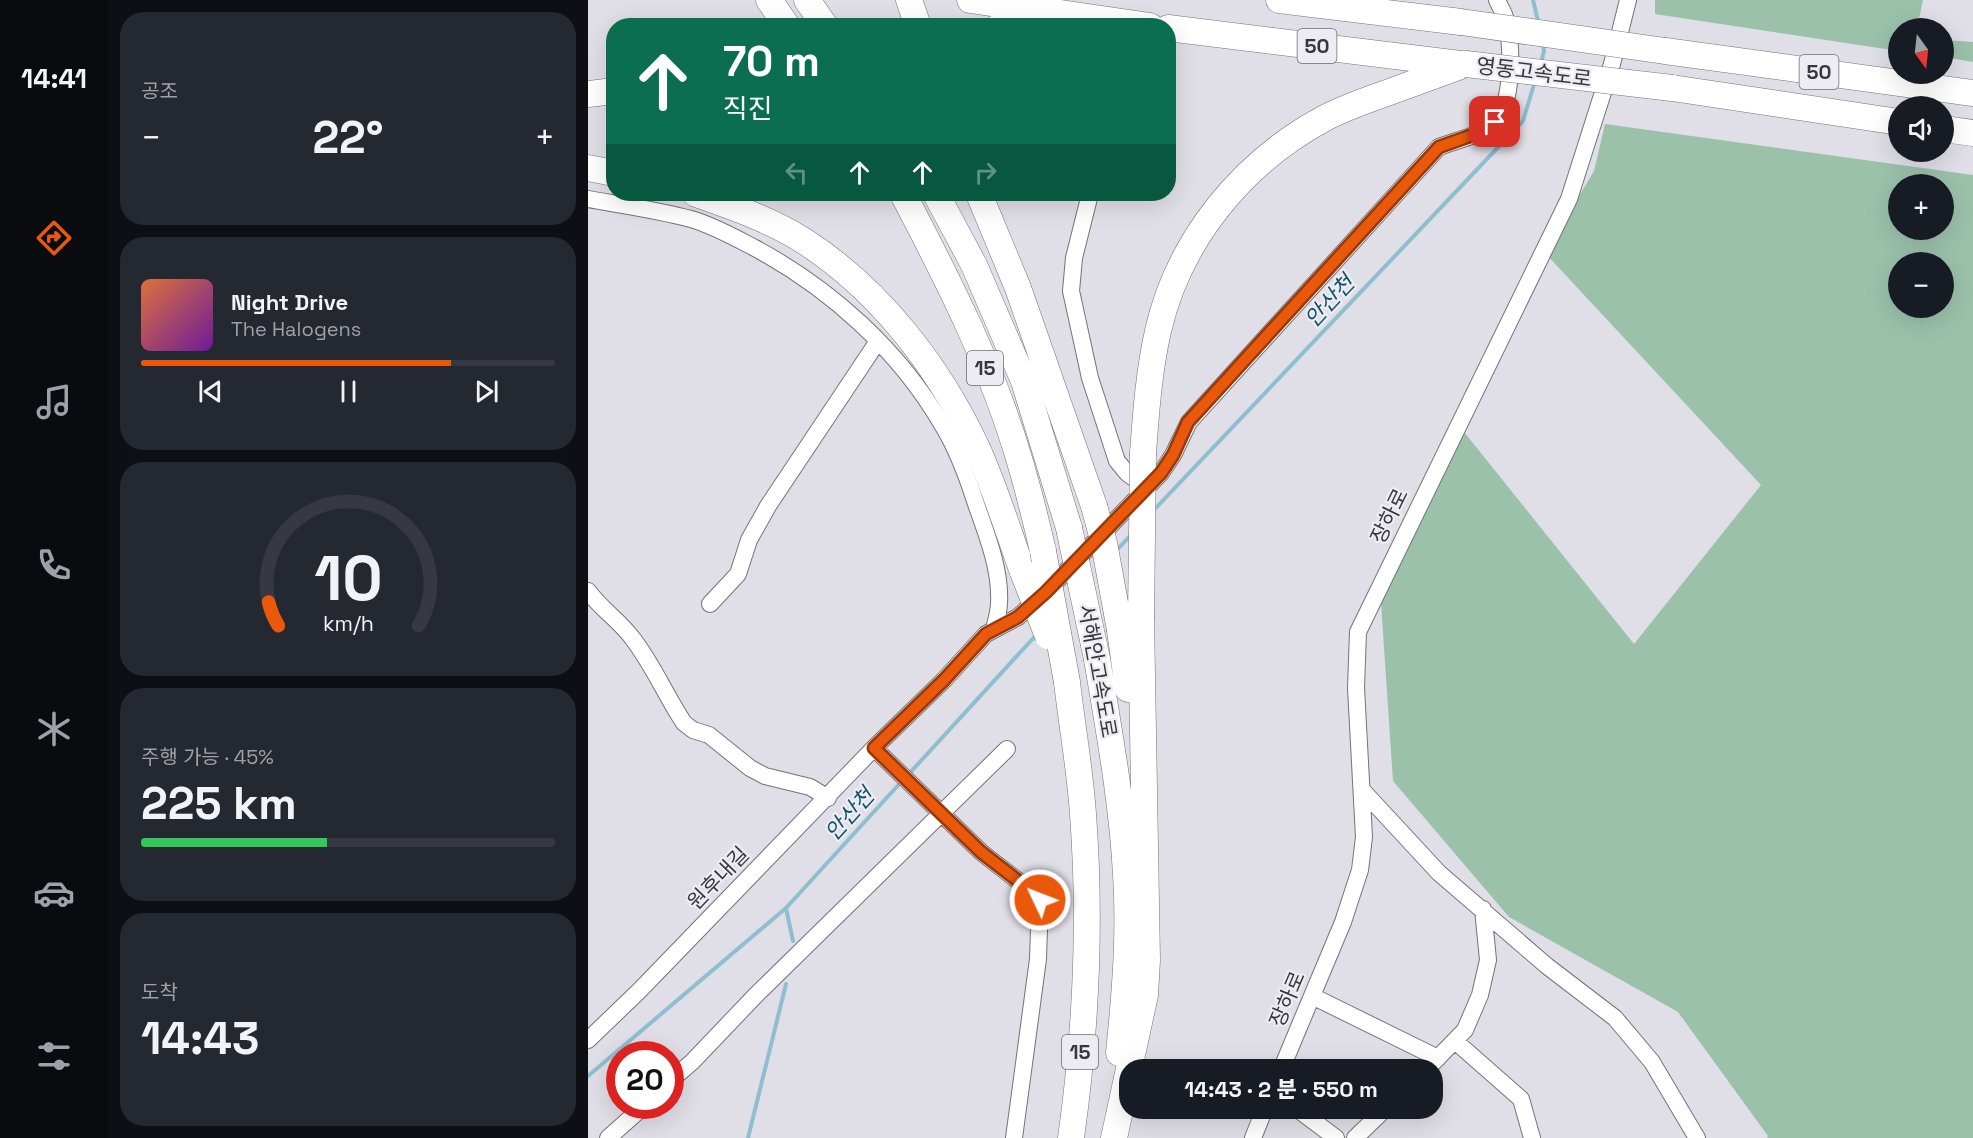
<!DOCTYPE html>
<html lang="ko">
<meta charset="utf-8">
<style>
:root{--surface:#171b24;--page:#242831;--text:#f1f3f6;--muted:#9ea1a6;--line:#363941;--accent:#ea580c}
body{margin:0;font-family:"Space Grotesk","Noto Sans KR",sans-serif;background:var(--page);color:var(--text);height:100vh;display:flex;flex-direction:column;font-size:22px;white-space:nowrap}
*{box-sizing:border-box;margin:0}
p{font-size:20px;color:var(--muted)}
.icon{flex:none;width:33px;height:33px;fill:none;stroke:currentColor;stroke-width:2;stroke-linecap:round;stroke-linejoin:round}
.map{position:relative;flex:1;overflow:hidden}
.sheet{display:flex;flex-direction:column;gap:12px;padding:12px;background:#0d0f14;width:480px}
.sheet>*{flex:none}
.banner{position:absolute;left:18px;top:18px;width:570px;height:183px;border-radius:24px;box-shadow:0 6px 24px #0002;background:#0b6e4f;color:#fff;overflow:hidden}
.needle{width:39px;rotate:165deg}
.controls{position:absolute;left:1300px;top:18px;display:grid;gap:12px}
.controls a{display:grid;place-items:center;width:66px;height:66px;border-radius:50%;background:var(--surface);box-shadow:0 6px 24px #0002;font-size:30px}
.speed{position:absolute;left:18px;top:1041px;display:flex;gap:12px;font-size:30px;font-weight:700;text-align:center}
.speed>*{display:grid;place-content:center;width:78px;height:78px;border-radius:50%;background:var(--surface);box-shadow:0 6px 24px #0002;line-height:1}
.speed .limit{border:9px solid #d22;background:#fff;color:#111}
.pin{position:absolute;display:grid;place-items:center;width:51px;height:51px;color:#fff;margin:-26px;border-radius:12px;box-shadow:0 3px 9px #0006}
.me{position:absolute;width:66px;margin:-33px;rotate:313deg;stroke-linejoin:round;filter:drop-shadow(0 0 4px #0008)}
.turn{display:flex;align-items:center;gap:21px;height:126px;padding:0 18px;font-size:27px}
.turn .icon{width:78px;height:78px;stroke-width:2.5}
.turn b{display:block;font-size:42px;line-height:51px}
.lanes{display:flex;align-items:center;height:57px;padding:0 18px;background:#0003;justify-content:center;gap:30px;direction:ltr}
.lanes .off{opacity:.35}
.big{font-size:45px;font-weight:800;line-height:1.1}
.sheet .widget{flex:1;display:flex;flex-direction:column;justify-content:center;gap:9px;min-width:0;padding:0 21px;border-radius:24px;background:var(--page)}
.sheet .dial{align-items:center;gap:0}
.dial svg{height:156px;overflow:visible;fill:none;stroke:var(--line);stroke-width:7;stroke-linecap:round;text-anchor:middle}
.dial text{fill:var(--text);stroke:none}
.song{display:flex;align-items:center;gap:18px}
.cover{width:72px;height:72px;border-radius:9px;background:linear-gradient(135deg,hsl(20 70% 55%),hsl(280 70% 35%))}
.played{height:6px;border-radius:3px;background:linear-gradient(90deg,var(--accent) 75%,var(--line) 75%)}
.keys{display:flex;justify-content:space-around;direction:ltr}
.heat{display:flex;justify-content:space-between;align-items:center;font-size:33px;direction:ltr}
.charge{height:9px;border-radius:4px;background:linear-gradient(90deg,#34c759 45%,var(--line) 0)}
.trip{position:absolute;left:531px;top:1059px;width:324px;height:60px;border-radius:24px;background:var(--surface);box-shadow:0 6px 24px #0002;font-weight:800;line-height:60px;text-align:center}
main{display:flex;flex:1;min-height:0}
.tabs{display:flex;flex-direction:column;width:108px;justify-content:space-around;align-items:center;background:#090b0e;color:var(--muted)}
.tabs .icon{width:42px;height:42px}
.tabs .on{color:var(--accent)}
.tabs b{font-size:27px;color:var(--text)}
.map>svg:first-child{display:block}
.green{fill:#9bc1ab;fill-rule:evenodd}
.lines{fill:none;stroke-linecap:round;stroke-linejoin:round}
.stream{stroke:#8ebed0;stroke-width:4}
.minor-casing{stroke:#757379;stroke-width:18}
.highway-casing{stroke:#757379;stroke-width:27}
.minor{stroke:#fff;stroke-width:16}
.highway{stroke:#fff;stroke-width:26}
.highway-bridge-casing{stroke:#757379;stroke-width:27;stroke-linecap:butt}
.highway-bridge{stroke:#fff;stroke-width:26}
.route-casing{stroke:#983908;stroke-width:15}
.route{stroke:#ea580c;stroke-width:10}
.labels{text-anchor:middle;dominant-baseline:central;stroke-width:4.5;stroke-linejoin:round;paint-order:stroke}
.shield{fill:#edebf3;stroke:#6e6c71;stroke-width:1.5}
.shield-label{font-size:20px;font-weight:bold;fill:#373639}
.street-label{font-size:21px;fill:#373639;stroke:#edebf3}
.water-label{font-size:22px;font-style:italic;fill:#135366;stroke:#edebf3}
</style>
<main>
<nav class="tabs">
<b>14:41</b>
<svg class="icon on" aria-label="directions" viewBox="0 0 24 24"><path d="M12 3l9 9-9 9-9-9zM9 14v-3h6M13 9l2 2-2 2"/></svg>
<svg class="icon" aria-label="music" viewBox="0 0 24 24"><path d="M9 18V5l10-2v13"/><circle cx="6" cy="18" r="3"/><circle cx="16" cy="16" r="3"/></svg>
<svg class="icon" aria-label="phone" viewBox="0 0 24 24"><path d="M5 4h4l2 5-3 2q2 4 5 5l2-3 5 2v4C11 20 4 13 5 4z"/></svg>
<svg class="icon" aria-label="climate" viewBox="0 0 24 24"><path d="M12 3v18M4 7l16 10M4 17L20 7"/></svg>
<svg class="icon" aria-label="car" viewBox="0 0 24 24"><path d="M5 17H2v-5l4-1 3-4h7l3 4 3 1v5h-3M9 17h6M6 11h13"/><circle cx="7" cy="17" r="2"/><circle cx="17" cy="17" r="2"/></svg>
<svg class="icon" aria-label="filters" viewBox="0 0 24 24"><path d="M4 7h16M4 17h16"/><circle cx="9" cy="7" r="2"/><circle cx="15" cy="17" r="2"/></svg>
</nav>
<section class="sheet">
<div class="widget"><p>공조</p>
<div class="heat"><a>−</a><b class="big">22°</b><a>+</a></div>
</div>
<div class="widget">
<div class="song"><i class="cover"></i><div><b>Night Drive</b><p>The Halogens</p></div></div>
<div class="played"></div>
<div class="keys"><svg class="icon" aria-label="previous" viewBox="0 0 24 24"><path d="M18 5L8 12l10 7zM5 5v14"/></svg><svg class="icon" aria-label="pause" viewBox="0 0 24 24"><path d="M8 5v14M16 5v14"/></svg><svg class="icon" aria-label="next" viewBox="0 0 24 24"><path d="M6 5l10 7-10 7zM19 5v14"/></svg></div>
</div>
<div class="widget dial"><svg viewBox="0 0 100 80">
<path d="M14 69A42 42 0 1 1 86 69"/>
<path d="M14 69A42 42 0 0 1 9 57" stroke="#ea580c"/>
<text x="50" y="56" font-size="32" font-weight="700">10</text>
<text x="50" y="72" font-size="11">km/h</text>
</svg></div>
<div class="widget"><p>주행 가능 · 45%</p><b class="big">225 km</b><div class="charge"></div></div>
<div class="widget"><p>도착</p><b class="big">14:43</b></div>
</section>
<div class="map">
<svg width="1385" height="1138" viewBox="0 0 1385 1138">
<rect width="100%" height="100%" fill="#e0dee6"/>
<!-- green -->
<path class="green" d="M 1067,0 L 1335,0 L 1329,28 L 1311,28 L 1311,51 L 1067,14 Z
M 1356,40 L 1385,42 L 1385,62 L 1356,57 Z
M 1017,124 L 1385,175 L 1385,1138 L 1179,1138 L 1180,1136 L 1090,1012 L 921,917 L 805,781 L 792,588 L 868,422 L 1046,644 L 1173,485 L 957,253 L 1006,171 ZM 1311,184 L 1356,184 L 1356,230 L 1311,230 ZM 1311,262 L 1356,262 L 1356,308 L 1311,308 Z"/>
<g class="lines">
<!-- stream -->
<path class="stream" d="M 945,0 L 951,25
M 953,63 L 956,51 L 955,44
M 564,512 L 935,121 L 947,81
M 527,552 L 543,535
M 319,776 L 450,633
M 198,908 L 205,941
M 0,1076 L 198,908 L 314,781
M 160,1138 L 198,984"/>
<!-- minor casing -->
<g class="minor-casing">
<path id="minor" d="M 502,194 L 486,258 L 483,291 L 502,378 L 529,461 L 539,473 L 558,487
M 0,199 C 34,205 70,210 103,219 C 124,225 146,237 165,247 C 242,288 311,350 355,426 C 369,449 379,476 387,501 C 398,533 413,569 411,603 C 411,611 408,621 406,629
M 0,591 C 13,609 32,621 45,639 C 65,665 78,696 96,723 L 105,730 L 121,735 L 162,768 L 177,776 L 222,787 L 240,798
M 122,604 L 150,574 L 161,540 L 180,506 L 290,341
M 286,748 L 356,680 L 398,634 L 430,617 L 458,592 L 573,473 L 585,455 L 601,422 L 851,147 C 869,140 891,136 906,123 C 926,104 925,41 917,17 C 915,11 911,5 909,0
M 775,791 L 851,873 L 959,966 L 1027,1018 L 1064,1062 L 1109,1138
M 724,996 L 850,1058
M 0,1040 L 51,991 L 286,748 L 393,852 L 438,887 L 452,900 L 450,959 L 426,1138
M 867,1041 L 933,1099 L 944,1138
M 693,1070 L 755,922 L 772,870 L 776,837 L 768,688 L 770,632 L 981,199 L 1024,64 L 1040,0
M 838,1070 L 877,1030 L 892,995 L 900,960 L 895,909
M 82,1081 L 104,1062 L 167,996 L 419,749
M 708,1108 L 748,1138
M 20,1138 L 56,1106
M 665,1138 L 677,1108
M 767,1138 L 798,1108"/>
</g>
<!-- highway casing -->
<g class="highway-casing">
<path id="highway" d="M 181,0 L 199,26
M 219,0 L 237,26
M 321,0 L 330,26
M 382,0 L 562,26
M 691,0 L 873,22
M 411,26 L 439,21 L 455,22
M 580,28 L 872,64
M 1077,51 L 1385,93
M 1084,88 L 1311,122
M 0,94 L 26,91
M 1356,129 L 1385,133
M 0,168 L 26,173
M 108,194 C 145,207 183,220 216,241 C 292,290 351,367 389,448 C 407,488 420,531 435,572
M 315,194 C 360,280 405,368 432,462 C 441,492 448,521 455,551
M 348,194 L 386,265 L 436,381 L 481,528
M 391,194 L 430,288 L 506,506
M 555,453 C 558,412 561,371 570,331 C 591,239 655,162 737,118 C 756,108 776,101 796,94 C 823,84 851,74 878,64
M 532,630 L 540,689
M 509,659 C 521,731 534,801 538,874 C 542,934 537,993 531,1053
M 479,682 C 484,726 492,770 495,814 C 503,921 498,1031 483,1138
M 526,1138 L 557,995 L 559,960 L 553,618"/>
</g>
<!-- minor -->
<use href="#minor" class="minor"/>
<!-- highway -->
<use href="#highway" class="highway"/>
<!-- highway-bridge casing -->
<g class="highway-bridge-casing">
<path id="highway-bridge" d="M 873,22 L 1077,51
M 878,64 L 1084,88
M 506,506 L 516,543 L 532,630
M 481,528 L 509,659
M 455,551 L 479,682
M 435,572 L 460,636
M 553,618 L 555,453"/>
</g>
<!-- highway-bridge -->
<use href="#highway-bridge" class="highway-bridge"/>
</g>
<g class="lines">
<!-- route casing -->
<g class="route-casing">
<path id="route" d="M 452,900 L 438,887 L 393,852 L 286,748 L 356,680 L 398,634 L 430,617 L 458,592 L 573,473 L 585,455 L 600,422 L 851,147 L 893,132 L 907,122"/>
</g>
<!-- route -->
<use href="#route" class="route"/>
</g>
<g class="labels">
<!-- shield labels -->
<g class="shield">
<rect x="709.5" y="29" width="39" height="34" rx="4.5"/>
<rect x="1211.5" y="55" width="39" height="34" rx="4.5"/>
<rect x="379" y="351" width="36" height="34" rx="4.5"/>
<rect x="474" y="1035" width="36" height="34" rx="4.5"/>
</g>
<g class="shield-label">
<text x="729" y="46">50</text>
<text x="1231" y="72">50</text>
<text x="397" y="368">15</text>
<text x="492" y="1052">15</text>
</g>
<!-- street labels -->
<g class="street-label">
<text transform="translate(946 72) rotate(7)">영동고속도로</text>
<text transform="translate(801 516) rotate(-64)">장하로</text>
<text transform="translate(510 671) rotate(80)">서해안고속도로</text>
<text transform="translate(130 878) rotate(-46)">원후내길</text>
<text transform="translate(699 999) rotate(-67)">장하로</text>
</g>
<!-- water labels -->
<g class="water-label">
<text transform="translate(741 301) rotate(-47)">안산천</text>
<text transform="translate(261 814) rotate(-48)">안산천</text>
</g>
</g>
</svg>
<div class="controls">
<a><svg class="needle" viewBox="-14 -14 28 28"><path d="M0-13l5 13h-10z" fill="#e53935"/><path d="M0 13l5-13h-10z" fill="#9ea1a6"/></svg></a>
<a><svg class="icon" aria-label="sound" viewBox="0 0 24 24"><path d="M4 9h4l5-4v14l-5-4H4zM17 9q2 3 0 6"/></svg></a>
<a>+</a>
<a>−</a>
</div>
<div class="speed"><div class="limit">20</div></div>
<div class="pin" style="left:907px;top:122px;background:#d93025"><svg class="icon" aria-label="arrive" viewBox="0 0 24 24"><path d="M6 21V4h12l-3 4 3 4H6"/></svg></div>
<svg class="me" style="left:452px;top:900px" viewBox="-20 -20 40 40"><circle r="17" fill="#ea580c" stroke="#fff" stroke-width="3"/><path d="M0-11L8 9 0 5-8 9z" fill="#fff"/></svg>
<div class="trip">14:43 · 2 분 · 550 m</div>
<div class="banner">
<div class="turn"><svg class="icon" aria-label="ahead" viewBox="0 0 24 24"><path d="M12 20V5M6 11l6-6 6 6"/></svg><div><b>70 m</b>직진</div></div>
<div class="lanes"><svg class="icon off" aria-label="left" viewBox="0 0 24 24"><path d="M17 20v-9H6M10 6l-5 5 5 5"/></svg><svg class="icon" aria-label="ahead" viewBox="0 0 24 24"><path d="M12 20V5M6 11l6-6 6 6"/></svg><svg class="icon" aria-label="ahead" viewBox="0 0 24 24"><path d="M12 20V5M6 11l6-6 6 6"/></svg><svg class="icon off" aria-label="right" viewBox="0 0 24 24"><path d="M7 20v-9h11M14 6l5 5-5 5"/></svg></div>
</div>
</div>
</main>
